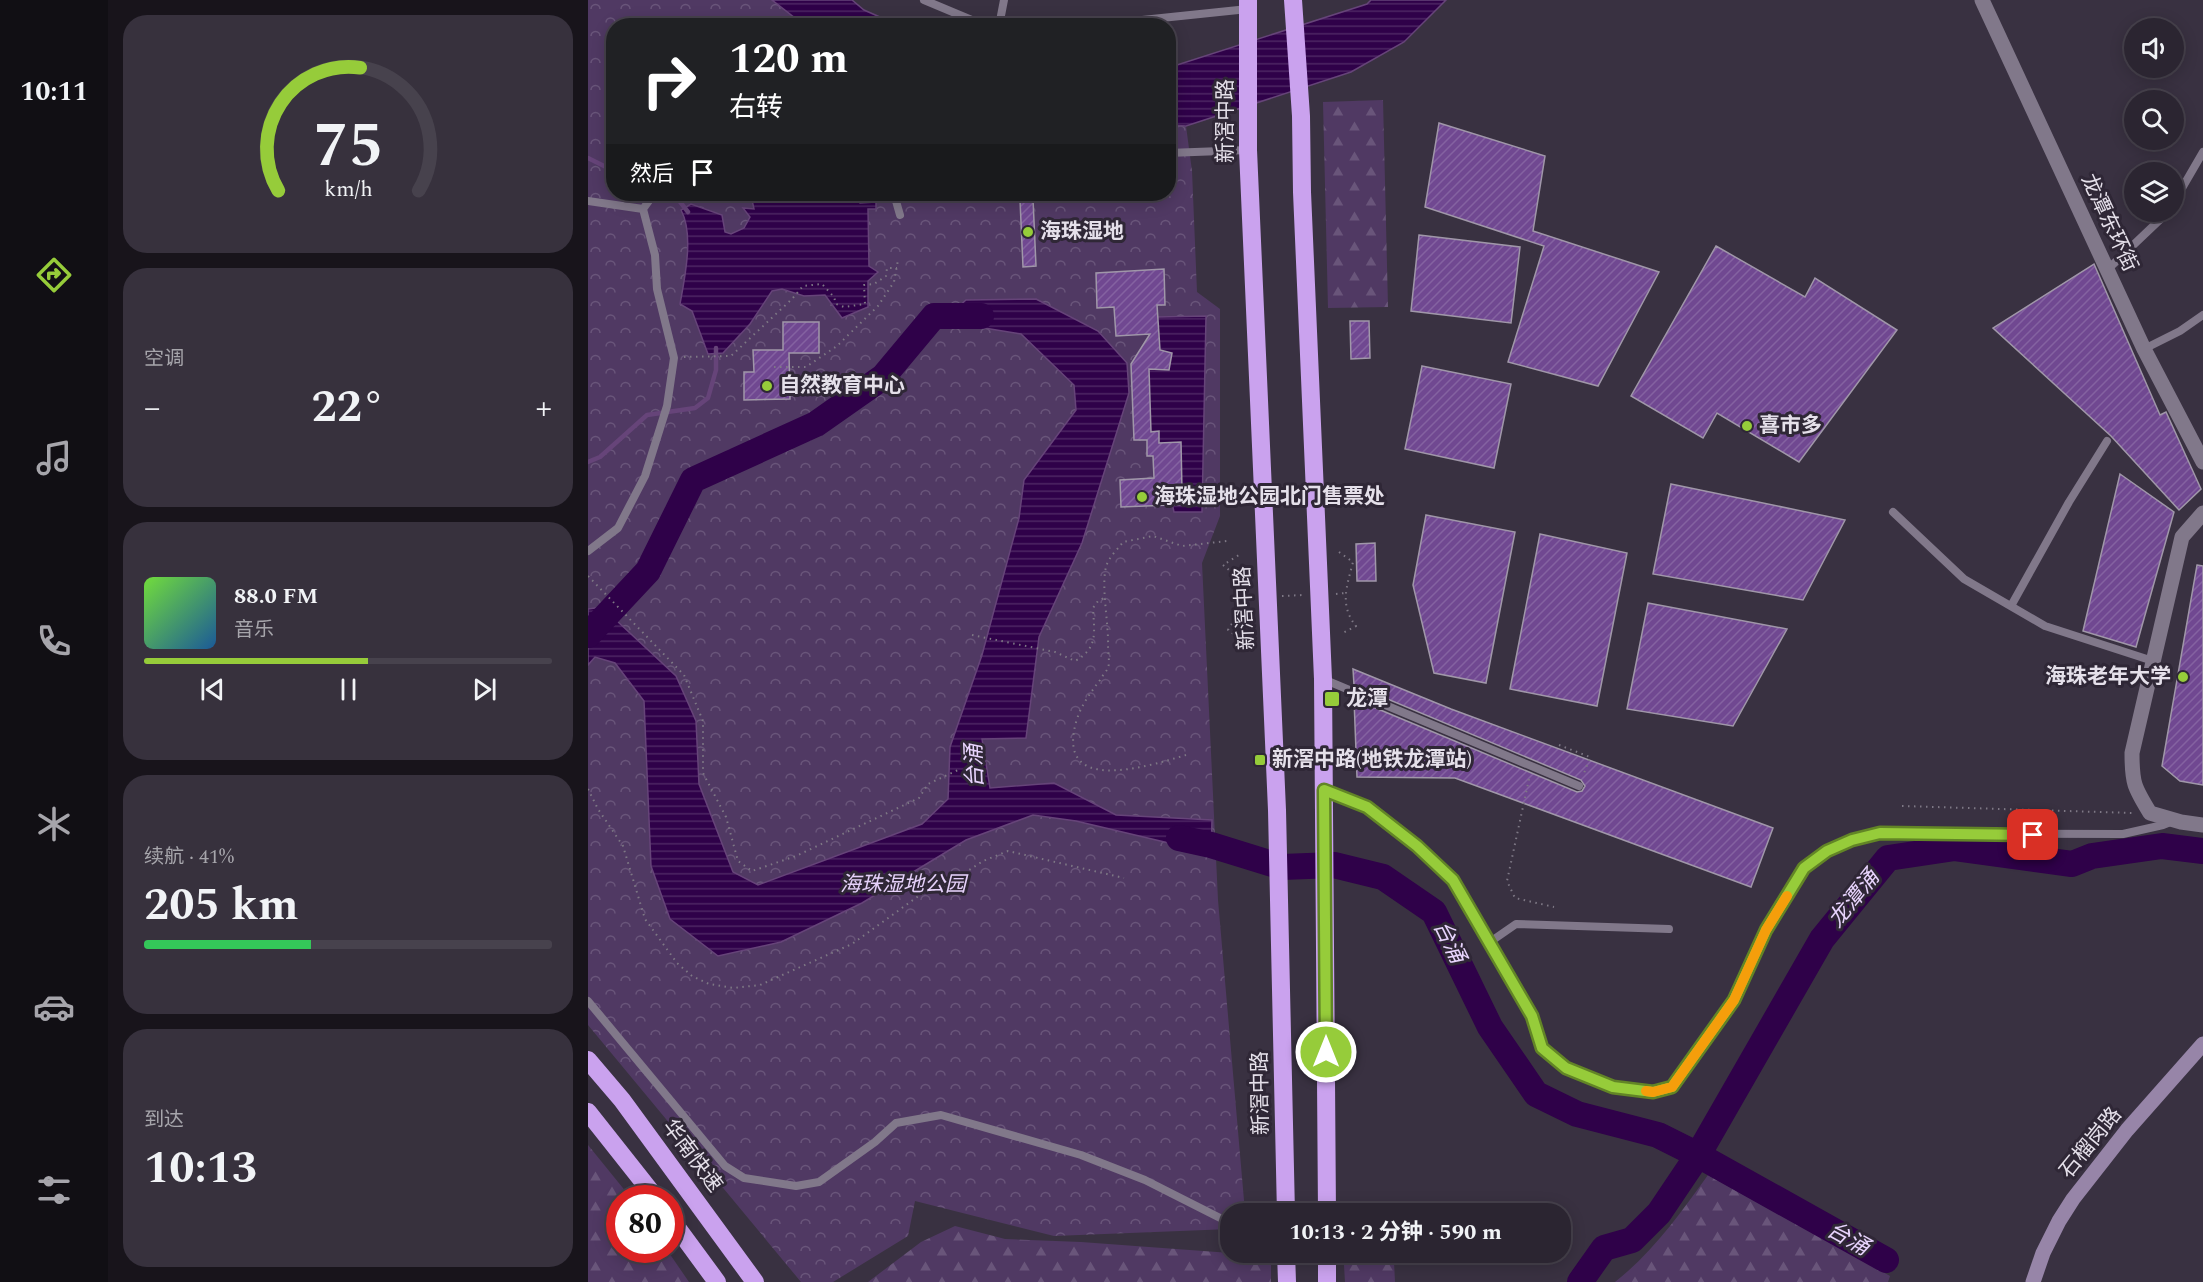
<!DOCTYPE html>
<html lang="zh">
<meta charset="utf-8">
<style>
:root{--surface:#2b2531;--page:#37313d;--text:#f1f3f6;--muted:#a6a5ab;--line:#47424d;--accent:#96cc3a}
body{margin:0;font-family:Spectral,"Noto Sans SC",serif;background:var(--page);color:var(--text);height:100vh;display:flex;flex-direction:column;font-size:22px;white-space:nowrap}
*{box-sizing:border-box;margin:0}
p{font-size:20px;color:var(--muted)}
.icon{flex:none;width:33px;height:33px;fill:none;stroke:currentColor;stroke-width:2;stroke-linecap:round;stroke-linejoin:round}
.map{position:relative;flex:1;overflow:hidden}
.panel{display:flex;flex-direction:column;gap:15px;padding:15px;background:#18141b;width:480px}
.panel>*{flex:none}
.guide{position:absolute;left:18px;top:18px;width:570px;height:183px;border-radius:24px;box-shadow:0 3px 15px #0003,0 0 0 2px var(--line);background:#202124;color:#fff;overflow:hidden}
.fabs{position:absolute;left:1536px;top:18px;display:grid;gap:12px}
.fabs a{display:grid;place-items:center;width:60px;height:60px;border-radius:50%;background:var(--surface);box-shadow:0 3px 15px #0003,0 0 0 2px var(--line);font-size:30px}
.speed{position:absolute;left:18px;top:1185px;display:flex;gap:12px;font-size:30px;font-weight:700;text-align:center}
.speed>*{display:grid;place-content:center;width:78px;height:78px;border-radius:50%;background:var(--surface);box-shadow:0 3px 15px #0003,0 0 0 2px var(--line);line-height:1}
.speed .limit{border:9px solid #d22;background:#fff;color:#111}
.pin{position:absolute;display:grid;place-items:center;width:51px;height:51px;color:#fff;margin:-26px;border-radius:12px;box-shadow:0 3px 9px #0006}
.me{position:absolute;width:66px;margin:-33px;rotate:0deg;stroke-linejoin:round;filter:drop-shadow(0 0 4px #0008)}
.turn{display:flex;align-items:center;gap:21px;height:126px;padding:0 24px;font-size:27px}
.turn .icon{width:78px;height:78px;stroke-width:2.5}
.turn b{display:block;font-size:42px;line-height:51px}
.then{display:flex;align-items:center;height:57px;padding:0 24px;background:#0003;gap:12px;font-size:22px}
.big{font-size:45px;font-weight:700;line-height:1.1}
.panel .widget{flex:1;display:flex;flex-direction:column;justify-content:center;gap:9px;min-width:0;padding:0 21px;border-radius:24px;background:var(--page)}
.panel .dial{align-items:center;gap:0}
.dial svg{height:156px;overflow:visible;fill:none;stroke:var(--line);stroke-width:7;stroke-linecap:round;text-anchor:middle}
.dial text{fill:var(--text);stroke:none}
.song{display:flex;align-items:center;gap:18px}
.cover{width:72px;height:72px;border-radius:9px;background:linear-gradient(135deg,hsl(100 70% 55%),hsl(210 70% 35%))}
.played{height:6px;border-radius:3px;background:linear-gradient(90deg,var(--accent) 55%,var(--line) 55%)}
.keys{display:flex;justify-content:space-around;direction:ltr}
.heat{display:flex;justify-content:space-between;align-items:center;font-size:33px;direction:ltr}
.charge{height:9px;border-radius:4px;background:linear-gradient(90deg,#34c759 41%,var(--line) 0)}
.trip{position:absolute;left:632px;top:1203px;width:351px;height:60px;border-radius:24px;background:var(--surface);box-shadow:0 3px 15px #0003,0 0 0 2px var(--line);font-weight:700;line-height:60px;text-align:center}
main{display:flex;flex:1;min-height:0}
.dock{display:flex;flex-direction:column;width:108px;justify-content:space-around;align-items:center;background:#110f14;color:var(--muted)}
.dock .icon{width:42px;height:42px}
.dock .on{color:var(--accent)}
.dock b{font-size:27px;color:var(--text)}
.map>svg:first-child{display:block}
.forest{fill:url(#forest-firs)}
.park{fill:url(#park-crowns)}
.water{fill:url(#water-rules);stroke:#664479;stroke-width:1.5}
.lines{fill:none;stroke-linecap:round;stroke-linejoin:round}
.stream{stroke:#664479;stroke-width:4.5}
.river{stroke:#2f0149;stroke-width:26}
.building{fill:url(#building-hatch);stroke:#a097a9;stroke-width:1.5}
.path{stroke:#7e7885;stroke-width:2;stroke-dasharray:1.5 4.5;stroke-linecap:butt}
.lane{stroke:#81788a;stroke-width:8}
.street{stroke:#81788a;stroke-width:15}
.secondary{stroke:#9785a8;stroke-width:15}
.highway{stroke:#caa2ee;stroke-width:18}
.route-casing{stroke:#628526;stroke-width:15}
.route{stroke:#96cc3a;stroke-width:10}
.slow{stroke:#f59e0b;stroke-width:10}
.poi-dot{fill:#96cc3a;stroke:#2f2736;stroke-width:2}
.labels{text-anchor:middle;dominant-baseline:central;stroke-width:6;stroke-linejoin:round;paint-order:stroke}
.street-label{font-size:21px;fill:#e5e0ea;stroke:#2f2736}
.poi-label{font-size:21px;font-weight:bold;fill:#e5e0ea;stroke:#2f2736;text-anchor:start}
.park-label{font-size:21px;font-style:italic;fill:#e5d1fa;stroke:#2f2736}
.water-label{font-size:22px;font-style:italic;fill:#e8d4fd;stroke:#2f2736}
</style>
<main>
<nav class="dock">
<b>10:11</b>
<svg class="icon on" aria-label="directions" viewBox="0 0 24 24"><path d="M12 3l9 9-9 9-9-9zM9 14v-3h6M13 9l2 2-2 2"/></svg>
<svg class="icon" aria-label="music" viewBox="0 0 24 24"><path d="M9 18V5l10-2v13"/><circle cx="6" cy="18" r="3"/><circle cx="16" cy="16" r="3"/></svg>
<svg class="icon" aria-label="phone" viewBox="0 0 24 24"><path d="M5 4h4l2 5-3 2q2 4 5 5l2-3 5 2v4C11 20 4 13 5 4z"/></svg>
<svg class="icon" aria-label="climate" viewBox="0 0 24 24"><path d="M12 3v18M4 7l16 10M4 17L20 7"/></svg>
<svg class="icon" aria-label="car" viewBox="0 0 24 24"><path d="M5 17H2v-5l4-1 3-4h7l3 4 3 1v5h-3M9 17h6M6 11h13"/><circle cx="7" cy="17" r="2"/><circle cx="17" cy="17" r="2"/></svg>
<svg class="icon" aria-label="filters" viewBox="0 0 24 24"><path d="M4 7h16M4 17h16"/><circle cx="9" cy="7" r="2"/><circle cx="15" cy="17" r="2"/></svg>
</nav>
<section class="panel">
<div class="widget dial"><svg viewBox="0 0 100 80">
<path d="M14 69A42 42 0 1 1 86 69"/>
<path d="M14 69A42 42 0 0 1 56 6" stroke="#96cc3a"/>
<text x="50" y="56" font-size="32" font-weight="700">75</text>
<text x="50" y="72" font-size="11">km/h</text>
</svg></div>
<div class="widget"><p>空调</p>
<div class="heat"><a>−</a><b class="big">22°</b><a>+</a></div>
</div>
<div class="widget">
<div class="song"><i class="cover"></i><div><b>88.0 FM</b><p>音乐</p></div></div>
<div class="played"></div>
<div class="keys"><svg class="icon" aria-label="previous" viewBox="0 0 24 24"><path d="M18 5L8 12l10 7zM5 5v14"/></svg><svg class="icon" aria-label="pause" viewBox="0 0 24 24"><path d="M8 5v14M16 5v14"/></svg><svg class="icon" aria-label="next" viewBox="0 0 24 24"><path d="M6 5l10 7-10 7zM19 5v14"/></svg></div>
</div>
<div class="widget"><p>续航 · 41%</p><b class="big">205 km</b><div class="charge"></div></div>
<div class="widget"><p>到达</p><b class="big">10:13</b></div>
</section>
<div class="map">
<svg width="1615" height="1282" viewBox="0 0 1615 1282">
<defs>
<pattern id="forest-firs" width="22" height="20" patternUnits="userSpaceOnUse" patternTransform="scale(1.5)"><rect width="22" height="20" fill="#503963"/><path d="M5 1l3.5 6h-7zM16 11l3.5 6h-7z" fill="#69557a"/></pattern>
<pattern id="park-crowns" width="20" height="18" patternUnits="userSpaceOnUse" patternTransform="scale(1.5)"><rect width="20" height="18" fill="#503963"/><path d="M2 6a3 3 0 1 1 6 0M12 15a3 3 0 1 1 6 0" fill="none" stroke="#69557a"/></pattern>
<pattern id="water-rules" width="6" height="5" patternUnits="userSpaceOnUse" patternTransform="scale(1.5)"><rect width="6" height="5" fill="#2f0149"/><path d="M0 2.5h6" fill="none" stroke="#4d2663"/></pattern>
<pattern id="building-hatch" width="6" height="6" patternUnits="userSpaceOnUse" patternTransform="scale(1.5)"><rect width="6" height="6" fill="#704891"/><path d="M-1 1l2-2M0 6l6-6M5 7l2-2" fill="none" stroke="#8462a1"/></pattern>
</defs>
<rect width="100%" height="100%" fill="#393141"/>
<!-- forest -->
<path class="forest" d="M 795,100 L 800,307 L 740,308 L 735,102 Z
M 0,1145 L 43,1198 L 32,1198 L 32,1250 L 79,1250 L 101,1282 L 0,1282 Z
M 1120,1175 L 1302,1276 L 1300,1282 L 1027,1282 C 1065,1252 1092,1214 1120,1175 Z
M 367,1226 L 417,1239 L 493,1242 L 683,1256 L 683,1282 L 280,1282 L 333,1242 Z
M 806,1262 L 807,1282 L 757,1282 L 756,1265 Z"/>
<!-- park -->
<path class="park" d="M 0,0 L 184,0 L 216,25 L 26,26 L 26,194 L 580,194 L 581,125 L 598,126 L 604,171 L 609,292 L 632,309 L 632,516 L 614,563 L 630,900 L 657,1212 L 642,1214 L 642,1229 L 466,1236 L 327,1201 L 320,1236 L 245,1282 L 213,1282 L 0,1025 Z"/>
<!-- water -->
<path class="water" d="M 184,0 L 264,0 L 276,10 L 310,25 L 216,25 Z
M 783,0 L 858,0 L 816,42 L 763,72 L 598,126 L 581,125 L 580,66 L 589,65 L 779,4 Z
M 193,194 L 270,194 L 272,203 L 288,202 L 288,209 L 280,209 L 281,266 L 290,272 L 280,281 L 280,307 L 254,318 L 237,295 L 216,296 L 194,289 L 184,291 L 162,324 L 135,353 L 120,354 L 104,311 L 92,304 C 97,277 106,234 93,210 L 103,204 L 134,215 L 137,232 L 143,234 L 156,228 L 162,217 L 155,208 L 166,209 L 163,195 L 175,196 L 184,201 Z
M 448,299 L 510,331 L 539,363 L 541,393 L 494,543 L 451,637 L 438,738 L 394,739 L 402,788 L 466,783 L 528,815 L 624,820 L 623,853 L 488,821 L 445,815 L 378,840 L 274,903 L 193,942 L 130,956 L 82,919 L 63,866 L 56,701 L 27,663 L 7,657 L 0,665 L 0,609 L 14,607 L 88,676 L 108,721 L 111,784 L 145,872 L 170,885 L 334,824 L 360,799 L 362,747 L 394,655 L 431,518 L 436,480 L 488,410 L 486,385 L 433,334 L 378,325 L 360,316 L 378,300 Z
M 618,316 L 614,512 L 586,512 L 579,481 L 560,432 L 554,368 L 570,317 Z"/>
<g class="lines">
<!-- stream -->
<path class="stream" d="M 0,158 L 26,171
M 86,194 L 100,212
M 0,462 L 12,457 L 59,415 L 107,408 L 120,398 L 128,370 L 128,348"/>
<!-- river -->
<path class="river" d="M 0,635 L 60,571 L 105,480 L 228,424 L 295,377 L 346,316 L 393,316
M 591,838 L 623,845 L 694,867 L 746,865 L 795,877 L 846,912 L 902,1027 L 948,1094 L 989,1114 L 1070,1135 L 1110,1155 L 1298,1260
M 992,1282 L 1016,1248 L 1044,1240 L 1071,1213 L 1110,1155 L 1234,939 L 1300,858 L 1367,848 L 1484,864 L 1504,856 L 1574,846 L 1615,851"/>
</g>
<!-- building -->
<path class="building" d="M 851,123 L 957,156 L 945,231 L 1071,272 L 1010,386 L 920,362 L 956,246 L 837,207 Z
M 445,199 L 448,266 L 435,267 L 432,200 Z
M 831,235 L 932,247 L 923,323 L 823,311 Z
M 1128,246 L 1217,297 L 1227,278 L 1309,330 L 1211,462 L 1129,413 L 1115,438 L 1043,396 Z
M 1506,264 L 1572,415 L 1578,412 L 1613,489 L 1591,510 L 1523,436 L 1405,328 Z
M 576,269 L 577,305 L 569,305 L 572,350 L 584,353 L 581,370 L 561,369 L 563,432 L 571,431 L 571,443 L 593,442 L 594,491 L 607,491 L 607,504 L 533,507 L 532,480 L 566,478 L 565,456 L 559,456 L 559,440 L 546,440 L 543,364 L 562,334 L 528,336 L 526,307 L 509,308 L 508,273 Z
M 762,321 L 781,321 L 782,358 L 763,359 Z
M 195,322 L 231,322 L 231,353 L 201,353 L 202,399 L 156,400 L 156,372 L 166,372 L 165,350 L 195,350 Z
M 834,366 L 923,384 L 906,468 L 817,449 Z
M 1532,474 L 1586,512 L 1548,647 L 1495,631 Z
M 1083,484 L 1257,520 L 1215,600 L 1065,574 Z
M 838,515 L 927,532 L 898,683 L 846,673 L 825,585 Z
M 952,534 L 1039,553 L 1009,706 L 922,689 Z
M 787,543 L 788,581 L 769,581 L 768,544 Z
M 1609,565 L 1615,566 L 1615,785 L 1592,781 L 1574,766 Z
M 1060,603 L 1199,629 L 1145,726 L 1039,709 Z
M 765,669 L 863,709 L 1185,828 L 1163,887 L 867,778 L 769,777 L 766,699 L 989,792 L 994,791 L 997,786 L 993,780 L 766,685 Z"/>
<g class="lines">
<!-- path -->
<path class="path" d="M 501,194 L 503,198
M 96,357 L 143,356 L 204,299 L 215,286 L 234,284 L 246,297 L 248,304 L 256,307 L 277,304 L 276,285 L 286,284 L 298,276 L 299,268 L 309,268
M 186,367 L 218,367 L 249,346 L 290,306 L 306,282 L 310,260
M 751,552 L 765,562 C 759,586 751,605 768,626 L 755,633
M 0,576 L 96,675 L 115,721 L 115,773 L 138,817 L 150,861 L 164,871 L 208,856 L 331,798 L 340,784 L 370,770
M 748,594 L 757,593
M 694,596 L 715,595
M 648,597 L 664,597
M 384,635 L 467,652 L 487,661 C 511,648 506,631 505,608 L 510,601 L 518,597
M 650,637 L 640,630 L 648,617 L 648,576 L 635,565 L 651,555
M 971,745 L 1002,757 L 995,776
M 598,755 C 558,767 465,796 489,719 C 494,704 503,692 512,680 C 514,676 518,672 520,668 C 522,662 520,652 520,646 C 521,624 512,582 519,564 C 522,556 530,549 535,542 L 565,536 L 594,546 L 639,541
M 941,779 L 919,881 L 927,898 L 966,907
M 0,789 L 10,809 L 35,846 L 57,919 L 89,963 L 104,976 L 121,984 L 145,988 L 172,985 L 264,944 L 332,895 L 360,884 L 395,861 L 420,851 L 536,878
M 1314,806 L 1545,813"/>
<!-- lane -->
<path class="lane" d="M 336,0 L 398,26
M 411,26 L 416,0
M 486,26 L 535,22 L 660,9
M 580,153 L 660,150
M 306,194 L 312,215
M 0,201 L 55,209
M 1586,202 L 1615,152
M 1519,270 L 1580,212
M 1556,349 L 1592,331 L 1615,315
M 1305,512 L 1376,579 L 1457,626 L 1565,661
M 0,551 L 30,528 L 57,476 L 79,406 L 86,358 L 69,289 L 67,255 L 55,209 L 66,194
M 1423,606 L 1481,502 L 1519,441
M 735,679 L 991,786
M 737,790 L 779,807 L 829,846 L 865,880 L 944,1016 L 954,1048 L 978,1068 L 1025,1087 L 1065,1092 L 1084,1087 L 1146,1000 L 1178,930 L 1216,868 L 1239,851 L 1264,840 L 1291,833 L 1535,834 L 1575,825 L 1585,821
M 902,942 L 928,924 L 1081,929
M 0,1001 L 137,1166 L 156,1178 L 208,1186 L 231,1182 L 287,1142 L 308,1123 L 353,1115 L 493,1155 L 557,1180 L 642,1223"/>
<!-- street -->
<path class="street" d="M 1394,0 L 1556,349 L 1615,462
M 1615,513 L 1594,537 L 1544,753 C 1544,783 1546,787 1562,813 L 1593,822 L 1615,825"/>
<!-- secondary -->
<path class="secondary" d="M 1445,1282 L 1455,1253 L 1471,1221 L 1485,1199 L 1539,1130 L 1615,1044"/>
<!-- highway -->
<path class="highway" d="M 660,0 L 660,150 L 689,810 L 698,1214
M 705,0 L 713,116 L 714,192 L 735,679 L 739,1214
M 0,1060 L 34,1100 L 167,1282
M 0,1112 L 68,1198
M 82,1218 L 129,1282
M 698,1252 L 699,1282
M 739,1252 L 739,1282"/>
</g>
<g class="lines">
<!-- route casing -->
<g class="route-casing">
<path id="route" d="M 738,1052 L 736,790 L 779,807 L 829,846 L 865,880 L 944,1016 L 954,1048 L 978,1068 L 1025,1087 L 1065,1092 L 1084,1087 L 1146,1000 L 1178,930 L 1216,868 L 1239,851 L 1264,840 L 1292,833 L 1445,835"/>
</g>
<!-- route -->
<use href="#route" class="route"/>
<!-- slow -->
<path class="slow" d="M 1058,1091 L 1065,1092 L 1084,1087 L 1146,1000 L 1178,930 L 1199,896"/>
</g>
<!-- markers -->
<g class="poi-dot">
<circle cx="440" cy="232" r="6"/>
<circle cx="179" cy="386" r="6"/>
<circle cx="1159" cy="426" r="6"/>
<circle cx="554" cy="497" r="6"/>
<circle cx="1595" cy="677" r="6"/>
<rect x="736" y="691" width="16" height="16" rx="3"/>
<rect x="666" y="754" width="12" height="12" rx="3"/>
</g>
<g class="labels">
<!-- street labels -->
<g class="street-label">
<text transform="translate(638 121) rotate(-90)">新滘中路</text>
<text transform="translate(1521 223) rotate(65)">龙潭东环街</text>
<text transform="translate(657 608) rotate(-93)">新滘中路</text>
<text transform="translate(673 1093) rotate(-91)">新滘中路</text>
<text transform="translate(1503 1143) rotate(-51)">石榴岗路</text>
<text transform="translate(104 1156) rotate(53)">华南快速</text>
</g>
<!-- poi labels -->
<g class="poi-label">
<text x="452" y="232">海珠湿地</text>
<text x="191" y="386">自然教育中心</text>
<text x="1171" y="426">喜市多</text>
<text x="566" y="497">海珠湿地公园北门售票处</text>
<text x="1583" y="677" text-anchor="end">海珠老年大学</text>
<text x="758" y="699">龙潭</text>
<text x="684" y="760">新滘中路(地铁龙潭站)</text>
</g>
<!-- park labels -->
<g class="park-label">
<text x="315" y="885">海珠湿地公园</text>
</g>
<!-- water labels -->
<g class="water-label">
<text transform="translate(387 766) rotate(-92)">台涌</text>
<text transform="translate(1266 899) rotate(-51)">龙潭涌</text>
<text transform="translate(861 942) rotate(64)">台涌</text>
<text transform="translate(1260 1239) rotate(29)">台涌</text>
</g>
</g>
</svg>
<div class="fabs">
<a><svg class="icon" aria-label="sound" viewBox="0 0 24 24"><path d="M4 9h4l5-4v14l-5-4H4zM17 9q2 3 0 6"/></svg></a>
<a><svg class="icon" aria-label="search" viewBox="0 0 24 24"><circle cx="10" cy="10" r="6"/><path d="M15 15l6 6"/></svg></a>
<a><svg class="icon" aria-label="layers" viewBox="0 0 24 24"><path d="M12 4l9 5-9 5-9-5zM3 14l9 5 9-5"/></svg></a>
</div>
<div class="speed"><div class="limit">80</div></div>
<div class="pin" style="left:1445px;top:835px;background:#d93025"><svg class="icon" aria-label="arrive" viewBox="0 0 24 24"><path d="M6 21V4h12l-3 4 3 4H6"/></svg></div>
<svg class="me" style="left:738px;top:1052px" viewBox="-20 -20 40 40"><circle r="17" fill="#96cc3a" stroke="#fff" stroke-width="3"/><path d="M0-11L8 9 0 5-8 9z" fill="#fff"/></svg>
<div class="trip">10:13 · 2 分钟 · 590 m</div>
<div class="guide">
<div class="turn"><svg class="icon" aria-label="right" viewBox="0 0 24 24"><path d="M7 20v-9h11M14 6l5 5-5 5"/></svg><div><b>120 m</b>右转</div></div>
<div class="then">然后<svg class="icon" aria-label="arrive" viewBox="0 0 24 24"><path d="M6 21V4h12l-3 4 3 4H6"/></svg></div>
</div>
</div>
</main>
